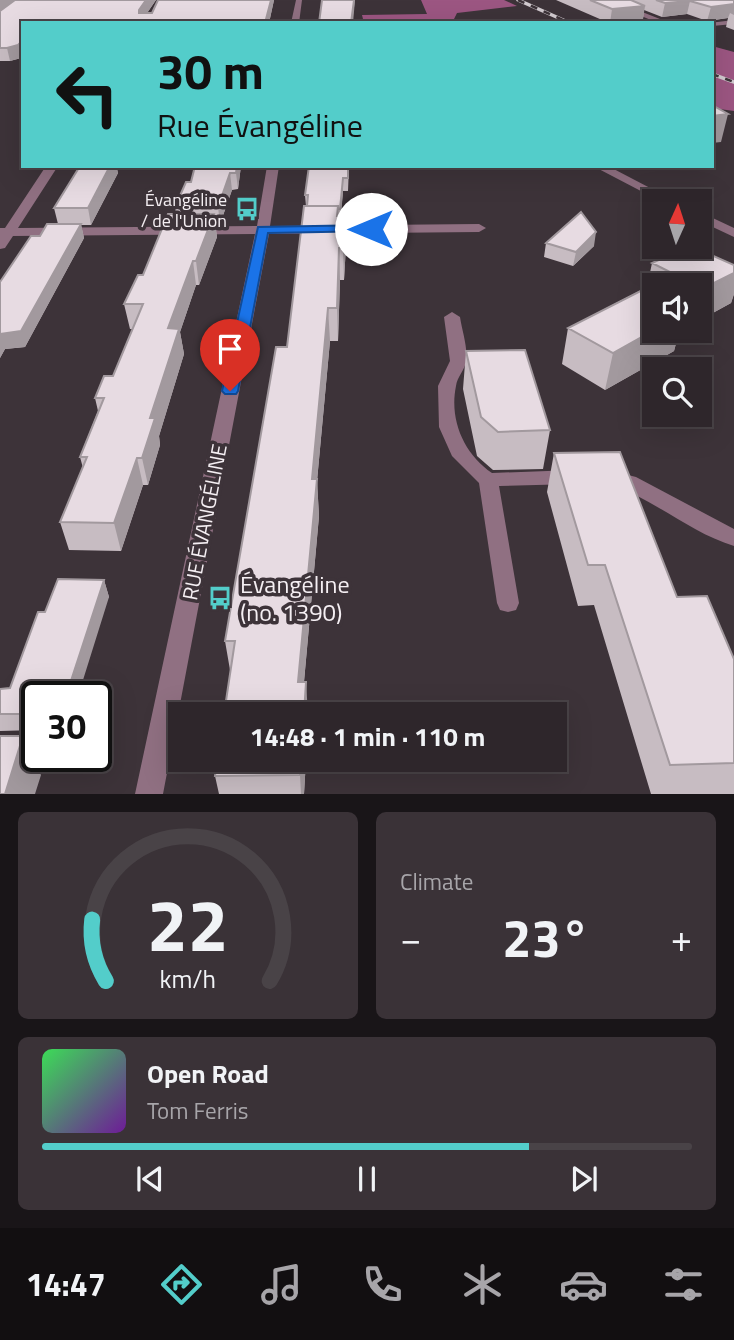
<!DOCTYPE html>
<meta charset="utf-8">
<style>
:root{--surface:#2e262b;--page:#3a3237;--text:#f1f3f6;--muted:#a7a5a9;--line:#494347;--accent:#53cdca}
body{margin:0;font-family:"Titillium Web",sans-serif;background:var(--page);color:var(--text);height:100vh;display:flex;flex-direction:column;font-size:26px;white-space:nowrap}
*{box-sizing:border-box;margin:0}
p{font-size:23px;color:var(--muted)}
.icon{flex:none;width:38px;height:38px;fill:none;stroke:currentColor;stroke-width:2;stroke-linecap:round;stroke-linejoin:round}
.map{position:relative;height:794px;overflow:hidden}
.side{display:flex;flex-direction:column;gap:18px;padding:18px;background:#191518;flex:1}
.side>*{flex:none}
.guide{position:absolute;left:21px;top:21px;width:693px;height:147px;border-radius:0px;box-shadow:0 7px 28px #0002,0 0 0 2px var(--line);background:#53cdca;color:#111;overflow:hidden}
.needle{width:46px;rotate:3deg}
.fabs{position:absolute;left:642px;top:189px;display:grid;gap:14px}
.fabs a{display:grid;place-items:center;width:70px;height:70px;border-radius:0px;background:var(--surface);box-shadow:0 7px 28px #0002,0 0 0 2px var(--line);font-size:35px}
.speed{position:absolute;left:21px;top:681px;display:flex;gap:14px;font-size:35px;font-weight:700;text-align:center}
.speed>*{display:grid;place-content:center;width:91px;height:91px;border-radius:50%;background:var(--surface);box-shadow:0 7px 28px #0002,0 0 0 2px var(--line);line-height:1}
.speed .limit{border:4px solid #111;border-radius:10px;background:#fff;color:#111}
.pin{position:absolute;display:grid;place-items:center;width:60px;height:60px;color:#fff;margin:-72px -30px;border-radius:50% 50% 50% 0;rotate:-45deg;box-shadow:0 0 7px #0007}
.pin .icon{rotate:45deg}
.me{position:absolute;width:77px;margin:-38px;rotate:270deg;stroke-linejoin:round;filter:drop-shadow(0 0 5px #0008)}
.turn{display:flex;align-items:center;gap:24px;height:147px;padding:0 21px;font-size:32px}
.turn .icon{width:91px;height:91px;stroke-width:2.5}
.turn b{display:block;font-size:49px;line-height:60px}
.big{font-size:52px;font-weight:700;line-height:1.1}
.side .tile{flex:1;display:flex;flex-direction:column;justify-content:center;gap:10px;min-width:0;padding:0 24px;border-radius:10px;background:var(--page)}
.side .dial{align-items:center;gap:0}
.dial svg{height:182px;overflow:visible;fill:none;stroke:var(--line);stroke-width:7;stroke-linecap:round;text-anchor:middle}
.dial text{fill:var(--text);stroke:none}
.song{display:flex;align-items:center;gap:21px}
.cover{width:84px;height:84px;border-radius:10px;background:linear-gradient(135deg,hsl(130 70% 55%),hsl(280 70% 35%))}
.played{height:7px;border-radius:4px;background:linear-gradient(90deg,var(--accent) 75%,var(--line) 75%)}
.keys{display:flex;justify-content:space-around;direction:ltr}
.heat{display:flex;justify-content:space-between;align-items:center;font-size:38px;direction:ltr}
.side .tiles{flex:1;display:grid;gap:18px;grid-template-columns:1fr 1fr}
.tile:last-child{grid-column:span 2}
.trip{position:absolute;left:168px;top:702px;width:399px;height:70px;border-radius:0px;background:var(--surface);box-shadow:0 7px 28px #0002,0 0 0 2px var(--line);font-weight:700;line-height:70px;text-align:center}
.tabs{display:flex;height:112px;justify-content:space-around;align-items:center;background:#120f11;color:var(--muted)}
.tabs .icon{width:49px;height:49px}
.tabs .current{color:var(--accent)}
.tabs b{font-size:32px;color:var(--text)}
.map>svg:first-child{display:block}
.forest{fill:#9c5682}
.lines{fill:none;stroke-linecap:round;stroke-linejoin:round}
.minor{fill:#907082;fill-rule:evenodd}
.rail-casing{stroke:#d1cacf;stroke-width:3.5}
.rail{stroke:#3d3339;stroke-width:2.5;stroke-dasharray:7;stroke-linecap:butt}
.wall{fill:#c7bcc2}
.shaded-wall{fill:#a2999e}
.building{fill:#e7dbe2;stroke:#a2999e;stroke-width:2}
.route{fill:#1a73e8;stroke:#114b97;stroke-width:2}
.labels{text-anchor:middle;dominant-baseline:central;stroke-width:7;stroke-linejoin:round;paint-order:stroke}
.far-poi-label{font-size:18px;fill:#f5eff3;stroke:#3d3339;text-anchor:end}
.street-label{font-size:21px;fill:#f5eff3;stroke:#3d3339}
.near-poi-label{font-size:24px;fill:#f5eff3;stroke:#3d3339;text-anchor:start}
</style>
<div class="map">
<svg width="734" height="794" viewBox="0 0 734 794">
<rect width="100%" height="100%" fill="#3d3339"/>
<!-- forest -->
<path class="forest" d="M 421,0 L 504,0 L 517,6 L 457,13 L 452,23 L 364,23 L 362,15 L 427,14 Z
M 712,46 L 734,52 L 734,111 L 712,108 Z"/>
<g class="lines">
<!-- minor -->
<path class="minor" d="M 296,0 L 302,0 L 299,23 L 291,23 Z
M 603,0 L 612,0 L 670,23 L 658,23 Z
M 734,20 L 734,24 L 712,26 L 712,23 L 709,23 Z
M 46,166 L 58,166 L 18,228 L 257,226 L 267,166 L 279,166 L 270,226 L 479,224 L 486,228 L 479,232 L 269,234 L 163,794 L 135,794 L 255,234 L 13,236 L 5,248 L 0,249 L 0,228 L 5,228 Z
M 593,166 L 608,166 L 675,201 L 660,201 Z
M 700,212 L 734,228 L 734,237 L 700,221 Z
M 452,312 L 460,317 C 462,331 468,347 466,361 C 465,370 457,377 456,386 C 449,420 464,454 492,473 L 574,470 L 581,472 L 584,477 L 581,482 L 574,484 L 499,486 L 519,603 L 516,610 L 508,612 L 500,610 L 497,603 L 479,483 L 452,456 L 439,427 L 438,386 L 450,361 L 444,317 Z
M 612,471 L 636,477 L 734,529 L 734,546 C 688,532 651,496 605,483 L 602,478 L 605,473 Z"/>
<!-- rail casing -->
<g class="rail-casing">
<path id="rail" d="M 518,0 L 570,23
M 712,74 L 734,82"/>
</g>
<!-- rail -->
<use href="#rail" class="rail"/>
</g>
<!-- wall -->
<path class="wall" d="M 0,0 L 156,0 L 147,13 L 274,0 L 269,23 L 23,23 L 21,58 L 10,61 L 0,61 Z
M 556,0 L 734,0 L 734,30 L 726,27 L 728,18 L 707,21 L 687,14 L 662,17 L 644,10 L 643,19 L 609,23 Z
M 80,166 L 119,166 L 117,169 L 118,173 L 91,225 L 81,225 L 84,238 L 25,347 L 5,349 L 0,358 L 0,282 L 40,236 L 58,224 L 54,208 Z
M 241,166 L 238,189 L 232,190 L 220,224 L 215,224 L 217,237 L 199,285 L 196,285 L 180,332 L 184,354 L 159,436 L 160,445 L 148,485 L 143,485 L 121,551 L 69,550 L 60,522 L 83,468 L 80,457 L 98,411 L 95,398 L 113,376 L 133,329 L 130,329 L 124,304 L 143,275 L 176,214 L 175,207 L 191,182 Z
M 349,166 L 348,191 L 343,191 L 341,216 L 346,246 L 344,280 L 340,280 L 338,341 L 330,341 L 317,481 L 319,516 L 304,682 L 230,670 L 225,641 L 287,347 L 306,206 L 305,195 Z
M 546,243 L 594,246 L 573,266 L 544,257 Z
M 652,263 L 734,265 L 734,294 L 731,303 L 700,320 L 700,285 L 679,332 L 674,351 L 605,390 L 562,364 L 568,328 L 647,287 Z
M 466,351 L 550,430 L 543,469 L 493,470 L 477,456 L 463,389 Z
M 554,453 L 677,597 L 734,659 L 734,794 L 651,794 L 594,605 L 578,606 L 547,492 Z
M 104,580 L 109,597 L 37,696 L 37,730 L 0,731 L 0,689 L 10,688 L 45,612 Z
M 306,760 L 304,794 L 219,794 L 215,776 Z"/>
<!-- shaded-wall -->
<path class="shaded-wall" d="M 0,0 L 16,0 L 0,13 Z
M 146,0 L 156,0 L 141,22 L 139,10 Z
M 271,0 L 274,0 L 269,23 L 265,23 Z
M 354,0 L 355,0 L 353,23 L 351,23 Z
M 690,1 L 687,14 L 662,17 L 665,3 Z
M 734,4 L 734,15 L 730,13 L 728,18 L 707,21 L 711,7 Z
M 645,6 L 643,19 L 610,23 L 612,9 Z
M 23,40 L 23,56 L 21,58 L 10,61 L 7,48 Z
M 728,114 L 721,142 L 712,143 L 712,116 Z
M 110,166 L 119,166 L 117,169 L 118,173 L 91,225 L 88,208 Z
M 237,166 L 241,166 L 238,189 L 236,173 Z
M 230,173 L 232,190 L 220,224 L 218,207 Z
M 343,178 L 343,191 L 340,223 L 340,209 Z
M 214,214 L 217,237 L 199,285 L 196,261 Z
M 345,216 L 346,246 L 344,280 L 343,248 Z
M 81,224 L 84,238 L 25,347 L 5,349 L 0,358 L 0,334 Z
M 596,232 L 594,246 L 573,266 L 576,252 Z
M 339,248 L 340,280 L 338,341 L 337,308 Z
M 193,261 L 196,285 L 180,332 L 184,354 L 159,436 L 160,445 L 148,485 L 142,458 L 168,328 Z
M 734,273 L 734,294 L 731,303 L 700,320 L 700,290 Z
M 328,308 L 330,341 L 317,481 L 319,516 L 301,714 L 298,682 L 312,479 Z
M 654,331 L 681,331 L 679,332 L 674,351 L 605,390 L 613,353 Z
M 137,458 L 143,485 L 121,551 L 114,523 Z
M 104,580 L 109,597 L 78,696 L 66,696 Z
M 306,682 L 308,714 L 304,714 Z
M 23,736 L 41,775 L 35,794 L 5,794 Z
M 301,760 L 306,760 L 304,794 L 301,794 L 300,775 Z"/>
<!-- building -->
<path class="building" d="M 15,0 L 146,0 L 139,10 L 139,13 L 152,13 L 158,0 L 271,0 L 265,23 L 23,23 L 23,40 L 18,45 L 7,48 L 0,48 L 0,11 Z
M 322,0 L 354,0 L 351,23 L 319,23 Z
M 590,0 L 631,0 L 645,6 L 612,9 Z
M 656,0 L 734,0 L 734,4 L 711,7 L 690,1 L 665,3 Z
M 712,105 L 728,114 L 712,116 Z
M 80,166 L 110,166 L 88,208 L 54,208 Z
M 195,166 L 237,166 L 236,173 L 230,173 L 218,207 L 175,207 L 186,182 L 191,182 Z
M 309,166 L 348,166 L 348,178 L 343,178 L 340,209 L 338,209 L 338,206 L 307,206 L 308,195 L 305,195 Z
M 304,206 L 338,206 L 337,216 L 345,216 L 343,248 L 339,248 L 337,308 L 328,308 L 312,479 L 317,479 L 298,682 L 306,682 L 304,714 L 224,714 L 235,641 L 225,641 L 276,347 L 287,347 Z
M 581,212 L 596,232 L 576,252 L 546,243 Z
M 168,214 L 214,214 L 196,261 L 193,261 L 168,328 L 179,329 L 150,418 L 155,418 L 142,458 L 137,458 L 114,523 L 60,522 L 87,457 L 80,457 L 104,398 L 95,398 L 104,376 L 113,376 L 143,304 L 124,304 L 138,275 L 143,275 Z
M 47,224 L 81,224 L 21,331 L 0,334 L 0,282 L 31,236 L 40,236 Z
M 688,247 L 693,247 L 734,265 L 734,273 L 700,290 L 700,285 L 654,285 L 654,330 L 613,353 L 568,328 L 674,274 L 652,263 Z
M 525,350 L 550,430 L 498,432 L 481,417 L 466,351 Z
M 620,452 L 677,597 L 707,596 L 734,659 L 734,763 L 670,765 L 605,565 L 588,565 L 554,453 Z
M 58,579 L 104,580 L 66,696 L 37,696 L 37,714 L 0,714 L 0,689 L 10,688 L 38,612 L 45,612 Z
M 0,736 L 23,736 L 5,794 L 0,794 Z
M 217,760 L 301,760 L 300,775 L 215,776 Z"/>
<!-- route -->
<path class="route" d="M 371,225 L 377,229 L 375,231 L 268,233 L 238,391 L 236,394 L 225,394 L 222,391 L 258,227 Z"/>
<!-- icons -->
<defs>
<g id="bus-bare" transform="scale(1.89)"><path d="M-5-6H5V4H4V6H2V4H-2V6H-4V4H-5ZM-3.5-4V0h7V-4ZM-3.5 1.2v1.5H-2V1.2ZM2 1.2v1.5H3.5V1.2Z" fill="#53cdca" stroke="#3d3339" stroke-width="2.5" paint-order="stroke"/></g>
</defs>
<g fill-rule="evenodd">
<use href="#bus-bare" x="247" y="209"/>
<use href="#bus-bare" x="220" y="598"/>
</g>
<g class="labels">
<!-- far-poi labels -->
<g class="far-poi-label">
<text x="227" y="199">Évangéline<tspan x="227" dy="21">/ de l'Union</tspan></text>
</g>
<!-- street labels -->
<g class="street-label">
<text transform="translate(204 522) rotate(-79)">RUE ÉVANGÉLINE</text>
</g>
<!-- near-poi labels -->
<g class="near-poi-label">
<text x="240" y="584">Évangéline<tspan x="240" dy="28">(no. 1390)</tspan></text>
</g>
</g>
</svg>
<div class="fabs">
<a><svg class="needle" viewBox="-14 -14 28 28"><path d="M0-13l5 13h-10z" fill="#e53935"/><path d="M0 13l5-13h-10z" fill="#a7a5a9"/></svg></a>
<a><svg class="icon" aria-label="sound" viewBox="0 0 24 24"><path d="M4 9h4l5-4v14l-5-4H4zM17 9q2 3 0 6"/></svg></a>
<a><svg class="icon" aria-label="search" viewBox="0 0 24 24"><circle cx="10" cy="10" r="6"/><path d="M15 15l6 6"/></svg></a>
</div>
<div class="speed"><div class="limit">30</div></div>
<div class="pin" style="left:230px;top:391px;background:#d93025"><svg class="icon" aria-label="arrive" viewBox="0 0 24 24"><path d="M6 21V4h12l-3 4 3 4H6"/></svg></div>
<svg class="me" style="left:371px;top:229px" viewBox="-20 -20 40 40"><circle r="19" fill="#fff"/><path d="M0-13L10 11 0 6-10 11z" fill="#1a73e8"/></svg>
<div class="trip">14:48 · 1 min · 110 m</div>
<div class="guide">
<div class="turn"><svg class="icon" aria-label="left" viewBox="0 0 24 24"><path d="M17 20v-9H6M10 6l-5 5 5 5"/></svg><div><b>30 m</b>Rue Évangéline</div></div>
</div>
</div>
<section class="side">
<div class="tiles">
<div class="tile dial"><svg viewBox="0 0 100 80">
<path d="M14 69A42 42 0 1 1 86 69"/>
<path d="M14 69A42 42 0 0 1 8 42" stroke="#53cdca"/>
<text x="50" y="56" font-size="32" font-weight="700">22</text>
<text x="50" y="72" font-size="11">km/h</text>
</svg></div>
<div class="tile"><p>Climate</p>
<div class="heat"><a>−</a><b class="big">23°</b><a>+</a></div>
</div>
<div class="tile">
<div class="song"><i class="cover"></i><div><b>Open Road</b><p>Tom Ferris</p></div></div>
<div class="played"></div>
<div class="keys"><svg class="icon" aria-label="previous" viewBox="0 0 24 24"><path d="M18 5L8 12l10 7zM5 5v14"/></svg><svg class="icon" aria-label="pause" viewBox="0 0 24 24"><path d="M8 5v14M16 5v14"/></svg><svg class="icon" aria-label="next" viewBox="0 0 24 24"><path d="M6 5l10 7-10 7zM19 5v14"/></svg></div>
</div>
</div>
</section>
<nav class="tabs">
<b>14:47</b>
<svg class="icon current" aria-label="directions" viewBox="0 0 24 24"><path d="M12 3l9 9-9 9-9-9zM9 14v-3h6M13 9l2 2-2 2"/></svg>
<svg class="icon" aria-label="music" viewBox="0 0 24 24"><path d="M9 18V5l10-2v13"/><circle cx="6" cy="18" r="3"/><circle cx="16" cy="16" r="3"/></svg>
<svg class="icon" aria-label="phone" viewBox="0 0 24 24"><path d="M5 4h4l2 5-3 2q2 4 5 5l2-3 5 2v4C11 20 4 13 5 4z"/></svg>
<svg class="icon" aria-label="climate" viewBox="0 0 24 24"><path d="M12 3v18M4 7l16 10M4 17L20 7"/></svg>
<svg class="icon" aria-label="car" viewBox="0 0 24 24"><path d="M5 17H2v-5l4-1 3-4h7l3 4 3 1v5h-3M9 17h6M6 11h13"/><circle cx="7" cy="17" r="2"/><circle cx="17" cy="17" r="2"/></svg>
<svg class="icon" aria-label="filters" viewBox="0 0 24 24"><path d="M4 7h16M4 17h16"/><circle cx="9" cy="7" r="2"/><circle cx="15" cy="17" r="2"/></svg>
</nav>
